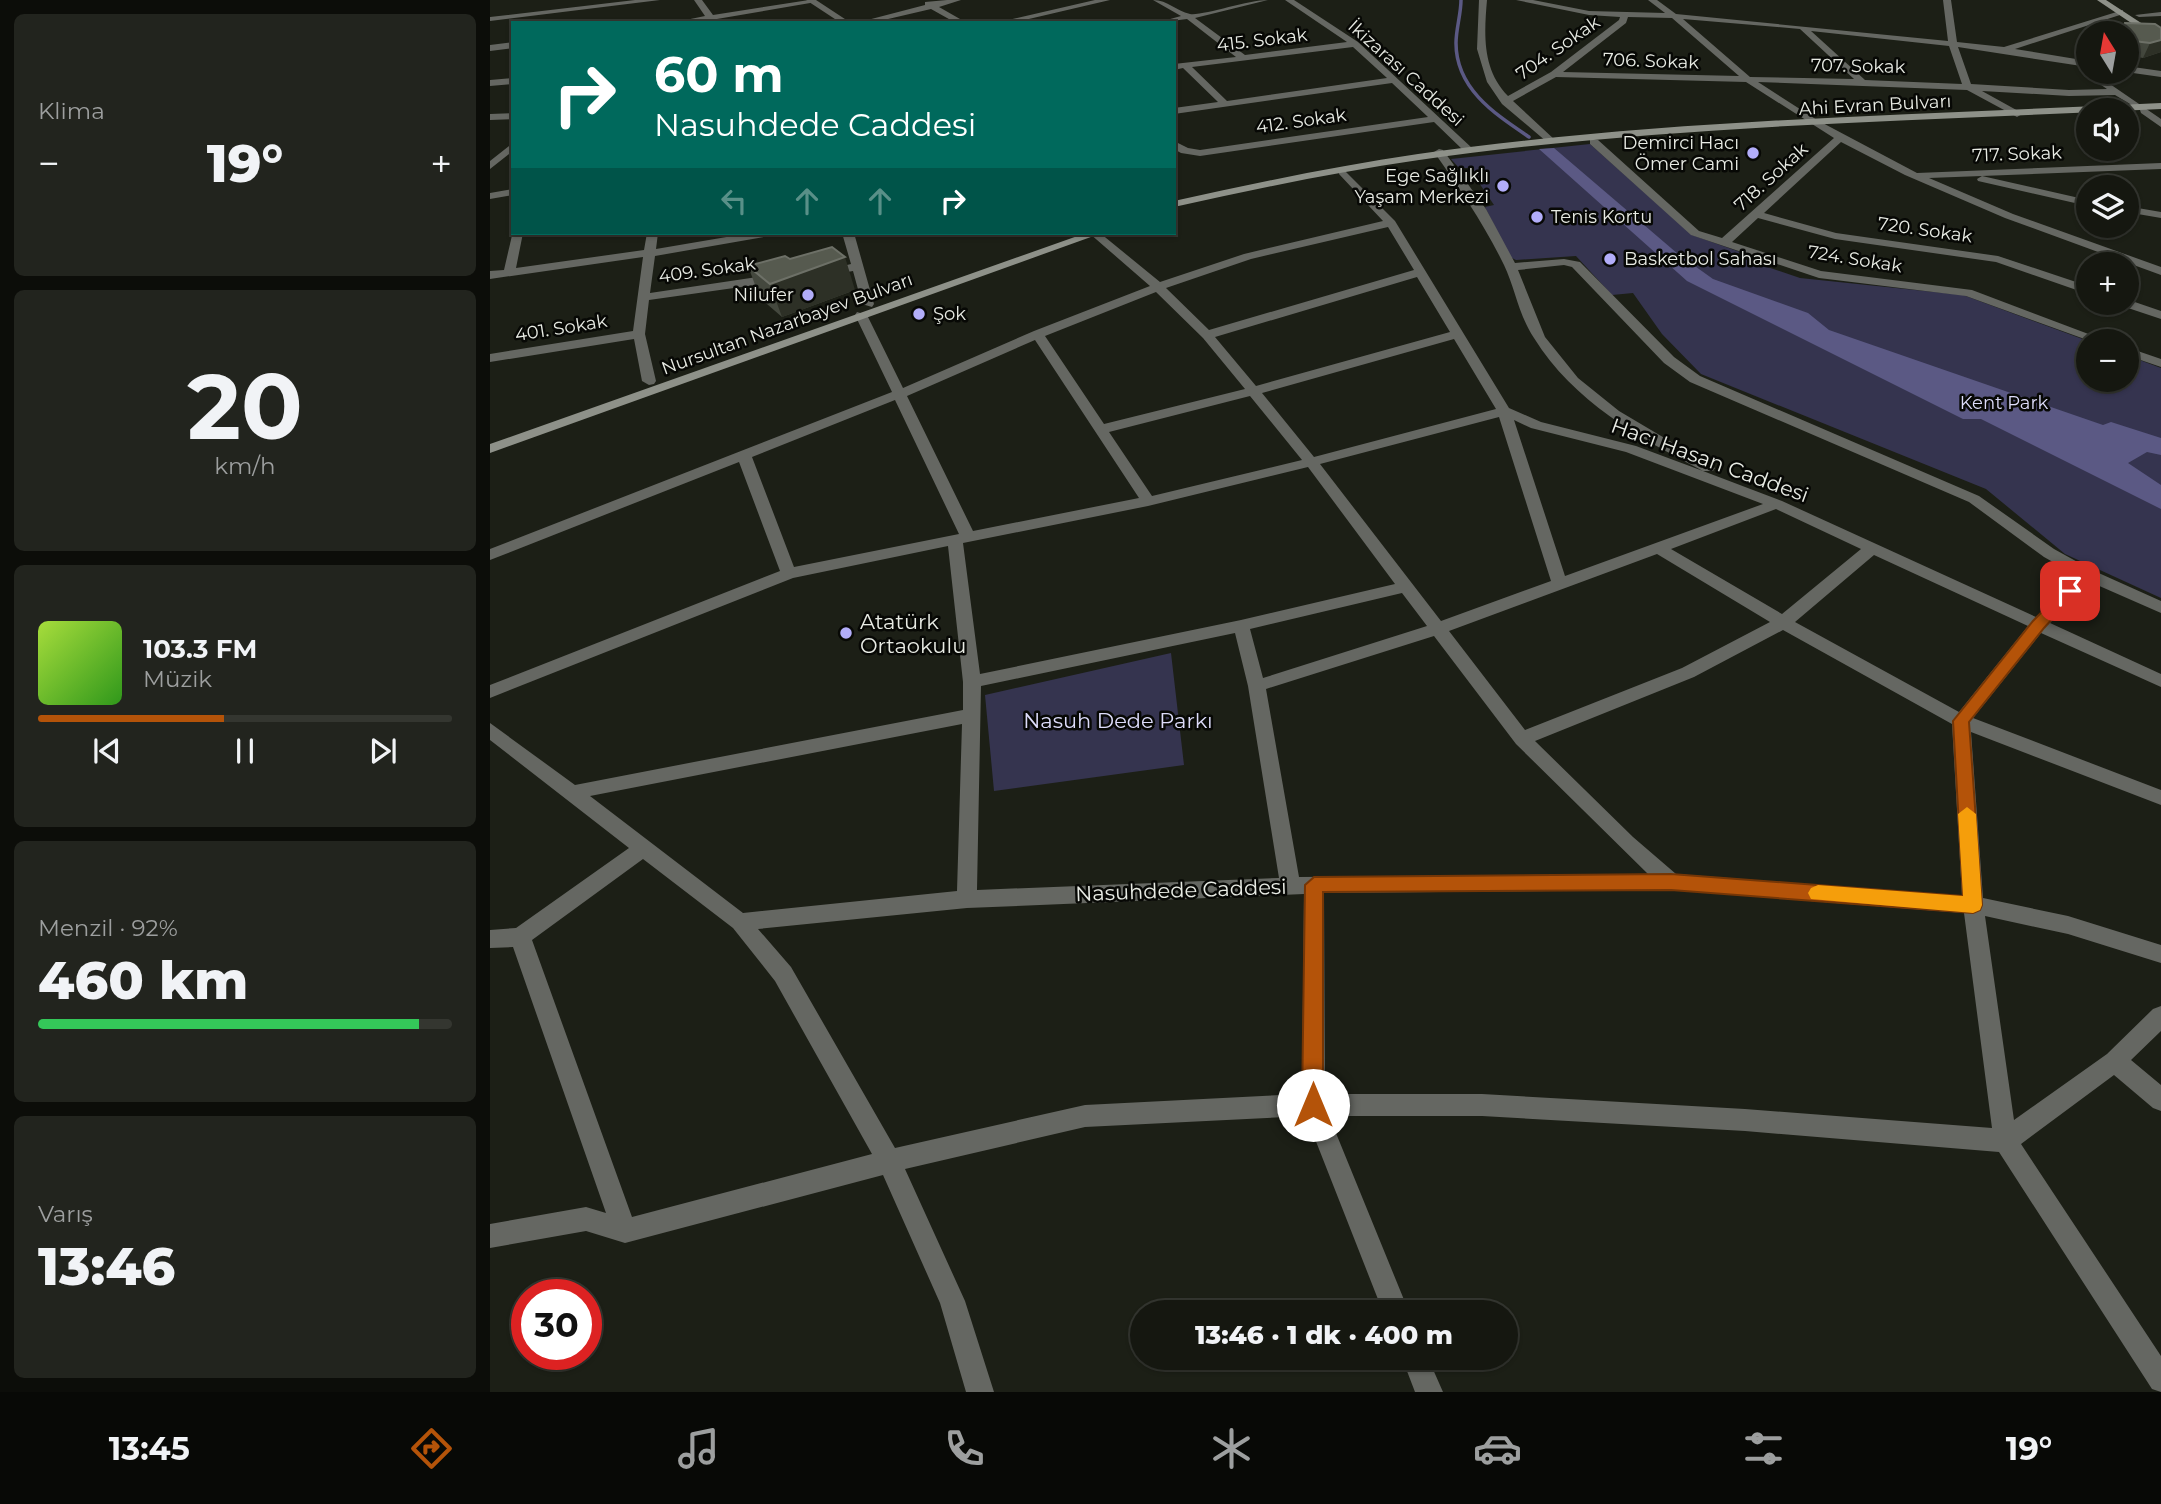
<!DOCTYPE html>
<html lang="tr">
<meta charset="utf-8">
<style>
:root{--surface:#151710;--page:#22241e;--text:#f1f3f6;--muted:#9d9f9f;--line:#343630;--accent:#b45309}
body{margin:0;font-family:Montserrat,sans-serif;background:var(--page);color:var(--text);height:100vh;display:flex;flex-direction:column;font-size:26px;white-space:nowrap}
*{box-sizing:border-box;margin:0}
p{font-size:23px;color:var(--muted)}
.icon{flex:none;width:38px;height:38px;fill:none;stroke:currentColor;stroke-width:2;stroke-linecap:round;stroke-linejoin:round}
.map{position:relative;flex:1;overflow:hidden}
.details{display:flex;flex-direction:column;gap:14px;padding:14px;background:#0c0d09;width:490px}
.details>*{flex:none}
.hud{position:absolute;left:21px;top:21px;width:665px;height:214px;border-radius:0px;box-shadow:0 2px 5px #0004,0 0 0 2px var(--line);background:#00695c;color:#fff;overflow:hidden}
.needle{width:46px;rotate:349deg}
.fabs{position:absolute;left:1586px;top:21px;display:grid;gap:14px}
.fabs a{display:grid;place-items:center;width:63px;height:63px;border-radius:50%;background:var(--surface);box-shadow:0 2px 5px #0004,0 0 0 2px var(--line);font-size:35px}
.speed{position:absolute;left:21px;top:1279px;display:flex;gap:14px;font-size:35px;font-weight:700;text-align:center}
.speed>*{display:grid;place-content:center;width:91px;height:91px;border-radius:50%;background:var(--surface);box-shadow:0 2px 5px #0004,0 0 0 2px var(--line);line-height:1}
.speed .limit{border:10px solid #d22;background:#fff;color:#111}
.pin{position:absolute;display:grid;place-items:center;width:60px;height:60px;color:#fff;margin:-30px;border-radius:14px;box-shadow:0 4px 10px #0006}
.me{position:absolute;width:77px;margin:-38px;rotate:0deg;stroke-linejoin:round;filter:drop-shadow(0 0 5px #0008)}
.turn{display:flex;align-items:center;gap:24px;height:147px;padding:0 28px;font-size:32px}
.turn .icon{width:91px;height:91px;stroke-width:2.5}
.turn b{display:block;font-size:49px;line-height:60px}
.lanes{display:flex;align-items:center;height:66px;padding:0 28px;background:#0003;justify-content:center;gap:35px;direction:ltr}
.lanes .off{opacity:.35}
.big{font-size:52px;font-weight:800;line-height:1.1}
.details .widget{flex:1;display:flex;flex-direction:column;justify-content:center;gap:10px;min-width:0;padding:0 24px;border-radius:10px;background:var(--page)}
.details .dial{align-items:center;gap:0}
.dial b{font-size:91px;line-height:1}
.song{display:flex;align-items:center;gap:21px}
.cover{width:84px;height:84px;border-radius:10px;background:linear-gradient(135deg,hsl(80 70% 55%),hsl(110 70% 35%))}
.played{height:7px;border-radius:4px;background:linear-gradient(90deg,var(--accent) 45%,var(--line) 45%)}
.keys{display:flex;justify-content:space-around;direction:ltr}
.heat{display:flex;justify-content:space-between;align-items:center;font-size:38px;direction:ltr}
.charge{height:10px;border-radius:5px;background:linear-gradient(90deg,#34c759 92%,var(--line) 0)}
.trip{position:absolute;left:640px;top:1300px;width:388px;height:70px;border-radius:35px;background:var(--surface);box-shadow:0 2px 5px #0004,0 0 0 2px var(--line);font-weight:800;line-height:70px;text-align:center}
.tab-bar{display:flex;height:112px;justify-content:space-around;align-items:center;background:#080906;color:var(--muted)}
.tab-bar .icon{width:49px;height:49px}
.tab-bar .on{color:var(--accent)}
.tab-bar b{font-size:32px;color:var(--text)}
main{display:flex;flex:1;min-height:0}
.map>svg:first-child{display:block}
.green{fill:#35344f}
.water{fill:#5b5984}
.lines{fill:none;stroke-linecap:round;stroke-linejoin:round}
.stream{stroke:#5b5984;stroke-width:3.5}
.minor{fill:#656762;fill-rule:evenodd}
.tertiary{fill:#656762;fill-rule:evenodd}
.secondary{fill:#8e9189;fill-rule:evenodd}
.wall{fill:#44483e}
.shaded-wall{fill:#2d3026}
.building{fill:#565a4f;stroke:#6d7067;stroke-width:2}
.route{fill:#b45309;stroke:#753606;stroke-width:2}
.slow{fill:#f59e0b}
.poi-dot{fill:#b2adf9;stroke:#070805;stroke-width:2.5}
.labels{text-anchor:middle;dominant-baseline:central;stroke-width:5;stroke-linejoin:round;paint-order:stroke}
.far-street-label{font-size:18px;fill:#e8ebe4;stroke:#070805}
.far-poi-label{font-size:18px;fill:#e8ebe4;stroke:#070805;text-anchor:end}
.far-park-label{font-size:18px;fill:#dddcfa;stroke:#070805}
.street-label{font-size:21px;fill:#e8ebe4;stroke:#070805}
.poi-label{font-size:21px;fill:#e8ebe4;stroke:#070805;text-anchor:start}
.park-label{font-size:21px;fill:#dddcfa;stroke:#070805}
</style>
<main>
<section class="details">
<div class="widget"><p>Klima</p>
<div class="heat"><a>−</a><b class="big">19°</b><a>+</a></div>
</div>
<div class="widget dial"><b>20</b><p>km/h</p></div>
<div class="widget">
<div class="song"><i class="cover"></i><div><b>103.3 FM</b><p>Müzik</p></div></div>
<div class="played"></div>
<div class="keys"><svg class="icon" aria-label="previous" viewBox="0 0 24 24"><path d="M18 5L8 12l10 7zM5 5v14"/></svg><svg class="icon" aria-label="pause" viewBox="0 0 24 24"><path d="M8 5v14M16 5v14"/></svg><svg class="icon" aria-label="next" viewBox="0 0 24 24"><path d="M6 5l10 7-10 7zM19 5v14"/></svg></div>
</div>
<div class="widget"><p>Menzil · 92%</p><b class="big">460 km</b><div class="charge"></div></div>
<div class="widget"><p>Varış</p><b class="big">13:46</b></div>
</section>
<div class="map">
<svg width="1671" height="1392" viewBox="0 0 1671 1392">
<rect width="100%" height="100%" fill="#1c1f16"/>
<!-- green -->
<path class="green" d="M 1100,144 L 1202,235 L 1250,252 L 1245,256 L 1310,278 L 1473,295 L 1598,341 L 1598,380 L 1636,380 L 1636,355 L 1671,368 L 1671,598 L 1575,554 L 1496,489 L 1211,374 L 1172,334 L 1143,293 L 1122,295 L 1086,256 L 1026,260 L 1020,257 L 995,207 L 1004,205 L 979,168 L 969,168 L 961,159 Z
M 681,653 L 694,765 L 504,791 L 495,695 Z"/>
<!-- water -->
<path class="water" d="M 1064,148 L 1188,254 L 1223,279 L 1318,313 L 1339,330 L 1613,425 L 1621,422 L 1671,438 L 1671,455 L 1657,452 L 1638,463 L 1671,485 L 1671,509 L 1491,419 L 1473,419 L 1197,281 L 1049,149 Z"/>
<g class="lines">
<!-- stream -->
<path class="stream" d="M 971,0 C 971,14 966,29 966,43 C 966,89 1005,114 1039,137"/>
<!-- minor -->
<path class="minor" d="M 145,0 L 170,0 L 0,21 L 0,17 Z
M 204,0 L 212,0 L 223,15 L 319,0 L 326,2 L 221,20 L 181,23 L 215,16 Z
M 457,0 L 471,0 L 449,7 L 477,23 L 466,23 L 441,9 L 381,23 L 366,23 L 435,5 L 435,2 Z
M 605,0 L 620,0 L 522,23 L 505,23 Z
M 663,0 C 678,0 686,11 700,14 C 713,16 757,0 778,0 L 705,18 L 755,55 L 857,42 L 795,0 L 804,0 L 868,42 L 982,148 L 973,150 L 944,122 L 710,156 L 691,153 L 684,149 L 684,141 L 698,148 L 710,150 L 938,117 L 902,83 L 684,114 L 684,108 L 728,102 L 693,68 L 684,70 L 684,64 L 746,57 L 697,19 L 666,23 L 691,16 ZM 863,47 L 897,78 L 737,101 L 702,67 Z
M 989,0 L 997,0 C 994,35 992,69 1018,96 L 1061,72 L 1129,20 L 1130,17 L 1099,15 L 1026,0 L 1043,0 L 1099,11 L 1175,13 L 1158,0 L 1167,0 L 1186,14 L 1458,41 L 1453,0 L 1461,0 L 1467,42 L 1514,47 L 1633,10 L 1633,14 L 1525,49 L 1598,61 L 1598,67 L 1468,47 L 1481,84 L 1579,90 L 1617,89 L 1595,74 L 1598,69 L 1671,119 L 1671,127 L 1651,113 L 1650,110 L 1625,95 L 1579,96 L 1492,91 L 1530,112 L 1532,114 L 1527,117 L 1477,90 L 1268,82 L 1327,120 L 1427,173 L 1671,163 L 1671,169 L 1439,178 L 1523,214 L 1671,267 L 1671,275 L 1515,218 L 1415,175 L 1351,142 L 1274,213 L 1346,233 L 1508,256 L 1598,286 L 1598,294 L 1506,262 L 1345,239 L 1268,218 L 1242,242 L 1331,271 L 1482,290 L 1617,341 L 1600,341 L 1476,296 L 1329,278 L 1201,235 L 1100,144 L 1100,140 L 1108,140 L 1209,231 L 1232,238 L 1344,138 L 1256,82 L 1066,77 L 1023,101 L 1065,140 L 1057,142 L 1012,104 L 997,82 L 987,49 ZM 1138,17 L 1182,18 L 1249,76 L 1073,72 L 1136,23 ZM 1193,19 L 1310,29 L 1364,79 L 1260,77 ZM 1321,31 L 1459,46 L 1472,84 L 1375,80 Z
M 23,42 L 23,48 L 0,51 L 0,45 Z
M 1636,66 L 1671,71 L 1671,77 L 1636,72 Z
M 23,78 L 23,84 L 0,86 L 0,80 Z
M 23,113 L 23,119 L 0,120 L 0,114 Z
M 23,143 L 23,151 L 0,169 L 0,161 Z
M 949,149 L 953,150 L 996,209 L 1025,263 L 1074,259 L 1090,262 L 1184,357 L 1210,376 L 1489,496 L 1564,549 L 1602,570 L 1671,601 L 1671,613 L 1598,581 L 1560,623 L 1671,674 L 1671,687 L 1551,633 L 1483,718 L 1671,790 L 1671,805 L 1481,732 L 1493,898 L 1578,916 L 1671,945 L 1671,963 L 1578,934 L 1495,916 L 1524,1120 L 1617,1054 L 1663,1009 L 1671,1006 L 1671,1031 L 1641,1060 L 1671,1085 L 1671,1111 L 1663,1108 L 1624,1075 L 1531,1144 L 1671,1356 L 1671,1392 L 1662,1389 L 1509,1152 L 1255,1131 L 992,1116 L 839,1116 L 919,1312 L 893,1312 L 816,1116 L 595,1127 L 415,1169 L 475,1301 L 504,1392 L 476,1392 L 450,1303 L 393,1175 L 135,1243 L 96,1231 L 0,1248 L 0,1224 L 96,1207 L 116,1213 L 23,947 L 0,948 L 0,930 L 26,928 L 139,848 L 0,740 L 0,723 L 85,785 L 473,710 L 473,682 L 458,546 L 303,578 L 0,698 L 0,685 L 290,571 L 249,462 L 0,560 L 0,549 L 402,392 L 365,315 L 367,312 L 377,315 L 413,388 L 544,331 L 660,286 L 599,233 L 610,233 L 670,282 L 754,254 L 893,221 L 849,174 L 849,170 L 853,169 L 905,221 L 1019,408 L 1051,422 L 1146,446 L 1213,471 C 1148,437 1084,402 1044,338 C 1029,316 1025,288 1014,265 C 994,224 970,189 944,152 ZM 898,227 L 924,270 L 719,330 L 676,288 L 761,259 ZM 1074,265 L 1082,267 L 1174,363 L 1200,382 L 1479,502 L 1554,557 L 1586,575 L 1546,617 L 1292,501 L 1213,471 L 1223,471 L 1225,468 L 1129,411 L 1088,378 L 1055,337 L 1028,270 ZM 927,277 L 960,332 L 766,386 L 725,337 ZM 666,292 L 713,338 L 755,389 L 614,424 L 555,336 ZM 964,339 L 1006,409 L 824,457 L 772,393 ZM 545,340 L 649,498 L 483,531 L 417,396 ZM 760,396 L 812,460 L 662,496 L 619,432 ZM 405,400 L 469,534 L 304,567 L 262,457 ZM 1009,417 L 1061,581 L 951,621 L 830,464 ZM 1024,420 L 1041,428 L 1136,452 L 1273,504 L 1075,576 ZM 818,467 L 905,584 L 751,620 L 490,674 L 473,543 L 658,506 ZM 1286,509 L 1371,549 L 1292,614 L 1181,549 ZM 1167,554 L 1280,622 L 1192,668 L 1035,730 L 959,631 ZM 1384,555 L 1538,626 L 1469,712 L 1305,622 ZM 912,593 L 937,626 L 773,678 L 760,629 ZM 1293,630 L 1462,724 L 1472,896 L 1186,874 L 1143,837 L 1045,741 L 1204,677 ZM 745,633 L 758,686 L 789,878 L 487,890 L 491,686 ZM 944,636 L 1026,744 L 1158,874 L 809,877 L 776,689 ZM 472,724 L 467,891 L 253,913 L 100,796 ZM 153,859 L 243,928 L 285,981 L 382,1154 L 142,1217 L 42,940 ZM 1181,890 L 1474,913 L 1502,1128 L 1255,1109 L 992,1094 L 835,1094 L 834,893 ZM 814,894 L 812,1094 L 595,1105 L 405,1148 L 301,967 L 268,929 L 477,908 Z
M 1492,176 L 1598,200 L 1598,206 L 1488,181 L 1487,179 Z
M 23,189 L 23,195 L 0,199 L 0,193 Z
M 1636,206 L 1671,212 L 1671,218 L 1636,212 Z
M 23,231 L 33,233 L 26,268 L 154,250 L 157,233 L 168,233 L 166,249 L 260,233 L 284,233 L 279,236 L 165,256 L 160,293 L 287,274 L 293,278 L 287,282 L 159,300 L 155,334 L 166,381 L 164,384 L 159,385 L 152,381 L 144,339 L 0,362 L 0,354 L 143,331 L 153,257 L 0,279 L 0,271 L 14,270 Z
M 352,233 L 364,233 L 384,304 L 382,307 L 372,304 L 363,271 L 335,276 L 329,272 L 361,264 Z
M 1636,299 L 1671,311 L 1671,319 L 1632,306 L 1630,303 L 1636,303 Z
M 1636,347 L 1671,359 L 1671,367 L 1636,355 Z
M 912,1358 L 938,1358 L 953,1392 L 925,1392 Z"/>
<!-- tertiary -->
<path class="tertiary" d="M 316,0 L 326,0 L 361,23 L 351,23 Z
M 1671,12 L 1671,16 L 1649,17 L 1645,15 Z"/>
<!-- secondary -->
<path class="secondary" d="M 1607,0 L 1616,0 L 1671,36 L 1671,43 Z
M 1671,103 L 1671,109 C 1428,121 1174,125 929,160 C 846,172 765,189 684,207 L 684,201 C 765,183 846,166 928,154 C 1174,119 1423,115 1671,103 Z
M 596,233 L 612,233 L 0,453 L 0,444 Z"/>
</g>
<!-- wall -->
<path class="wall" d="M 1635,23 L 1671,28 L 1671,52 L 1653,58 L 1636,55 L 1636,33 L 1631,33 Z
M 300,259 L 365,290 L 292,317 L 270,298 L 258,266 Z"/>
<!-- shaded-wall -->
<path class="shaded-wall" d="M 1671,40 L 1671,52 L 1653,58 L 1660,43 Z
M 355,257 L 365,290 L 292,317 L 280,284 Z"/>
<!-- building -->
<path class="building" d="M 1635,23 L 1665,24 L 1671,28 L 1671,40 L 1660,43 L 1636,40 L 1636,33 L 1633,33 Z
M 342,247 L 355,257 L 280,284 L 258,266 L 295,256 L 300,259 Z"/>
<!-- route -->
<path class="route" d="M 1580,586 L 1585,588 L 1585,594 L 1554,628 L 1479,722 L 1492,905 L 1490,910 L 1483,913 L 1181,890 L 833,892 L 833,1105 L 830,1112 L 823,1115 L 815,1112 L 812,1105 L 815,885 L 824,877 L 1181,874 L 1473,896 L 1463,721 L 1543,621 L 1575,588 Z"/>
<!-- slow -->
<path class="slow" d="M 1477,807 L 1486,814 L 1492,905 L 1490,910 L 1483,913 L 1321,899 L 1318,893 L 1321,888 L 1328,885 L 1473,896 L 1468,814 Z"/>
<!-- markers -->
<g class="poi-dot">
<circle cx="1263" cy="153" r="7"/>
<circle cx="1013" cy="186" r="7"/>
<circle cx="1047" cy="217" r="7"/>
<circle cx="1120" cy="259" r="7"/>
<circle cx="318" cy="295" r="7"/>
<circle cx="429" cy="314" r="7"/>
<circle cx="356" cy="633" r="7"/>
</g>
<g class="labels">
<!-- far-street labels -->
<g class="far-street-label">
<text transform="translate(772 40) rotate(-7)">415. Sokak</text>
<text transform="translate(1068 48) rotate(-35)">704. Sokak</text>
<text transform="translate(1161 61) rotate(2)">706. Sokak</text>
<text transform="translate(1368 66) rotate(1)">707. Sokak</text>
<text transform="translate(916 73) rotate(42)">İkizarası Caddesi</text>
<text transform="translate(1385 105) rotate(-3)">Ahi Evran Bulvarı</text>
<text transform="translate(811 121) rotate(-8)">412. Sokak</text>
<text transform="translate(1527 154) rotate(-2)">717. Sokak</text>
<text transform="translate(1281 177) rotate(-42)">718. Sokak</text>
<text transform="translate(1435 230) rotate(8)">720. Sokak</text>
<text transform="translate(1365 259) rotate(9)">724. Sokak</text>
<text transform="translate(217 270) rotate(-8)">409. Sokak</text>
<text transform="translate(297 324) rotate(-20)">Nursultan Nazarbayev Bulvarı</text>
<text transform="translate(71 328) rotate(-9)">401. Sokak</text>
</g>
<!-- far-poi labels -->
<g class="far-poi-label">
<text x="1249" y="143">Demirci Hacı<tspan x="1249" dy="21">Ömer Cami</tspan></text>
<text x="999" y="176">Ege Sağlıklı<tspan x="999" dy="21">Yaşam Merkezi</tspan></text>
<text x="1061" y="217" text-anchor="start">Tenis Kortu</text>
<text x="1134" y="259" text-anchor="start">Basketbol Sahası</text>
<text x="304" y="295">Nilufer</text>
<text x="443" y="314" text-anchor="start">Şok</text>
</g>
<!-- far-park labels -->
<g class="far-park-label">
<text x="1514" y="403">Kent Park</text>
</g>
<!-- street labels -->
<g class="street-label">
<text transform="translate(1220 460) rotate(20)">Hacı Hasan Caddesi</text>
<text transform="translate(691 890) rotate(-2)">Nasuhdede Caddesi</text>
</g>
<!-- poi labels -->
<g class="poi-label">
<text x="370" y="621">Atatürk<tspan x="370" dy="24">Ortaokulu</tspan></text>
</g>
<!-- park labels -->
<g class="park-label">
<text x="628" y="720">Nasuh Dede Parkı</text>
</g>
</g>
</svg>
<div class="fabs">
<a><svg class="needle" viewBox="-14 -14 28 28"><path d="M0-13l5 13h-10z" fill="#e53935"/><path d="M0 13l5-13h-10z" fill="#9d9f9f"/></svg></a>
<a><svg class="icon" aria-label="sound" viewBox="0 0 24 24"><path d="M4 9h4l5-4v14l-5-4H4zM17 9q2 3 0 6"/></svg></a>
<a><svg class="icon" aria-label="layers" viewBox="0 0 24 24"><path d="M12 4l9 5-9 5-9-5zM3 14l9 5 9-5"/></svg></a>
<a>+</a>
<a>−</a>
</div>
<div class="speed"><div class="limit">30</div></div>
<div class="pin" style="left:1580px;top:591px;background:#d93025"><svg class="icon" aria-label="arrive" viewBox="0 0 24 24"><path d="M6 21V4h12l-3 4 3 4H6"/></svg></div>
<svg class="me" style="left:823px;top:1105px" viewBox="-20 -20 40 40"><circle r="19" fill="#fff"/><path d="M0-13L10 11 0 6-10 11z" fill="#b45309"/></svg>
<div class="trip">13:46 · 1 dk · 400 m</div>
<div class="hud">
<div class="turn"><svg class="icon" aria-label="right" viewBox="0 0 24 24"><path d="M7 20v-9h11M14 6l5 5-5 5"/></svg><div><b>60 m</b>Nasuhdede Caddesi</div></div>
<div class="lanes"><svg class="icon off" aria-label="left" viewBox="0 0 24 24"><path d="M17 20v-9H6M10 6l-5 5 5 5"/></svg><svg class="icon off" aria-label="ahead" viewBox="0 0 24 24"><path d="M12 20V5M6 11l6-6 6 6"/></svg><svg class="icon off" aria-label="ahead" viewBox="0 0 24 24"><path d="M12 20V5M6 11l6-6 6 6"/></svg><svg class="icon" aria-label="right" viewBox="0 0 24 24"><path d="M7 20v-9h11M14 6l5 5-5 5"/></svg></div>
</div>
</div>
</main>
<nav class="tab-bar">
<b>13:45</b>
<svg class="icon on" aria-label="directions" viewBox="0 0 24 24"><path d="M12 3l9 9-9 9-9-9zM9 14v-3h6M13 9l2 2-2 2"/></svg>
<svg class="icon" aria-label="music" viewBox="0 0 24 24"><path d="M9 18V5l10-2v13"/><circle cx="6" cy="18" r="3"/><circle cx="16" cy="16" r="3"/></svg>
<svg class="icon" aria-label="phone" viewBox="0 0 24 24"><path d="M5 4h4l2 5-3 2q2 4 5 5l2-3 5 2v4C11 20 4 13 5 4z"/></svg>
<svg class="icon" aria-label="climate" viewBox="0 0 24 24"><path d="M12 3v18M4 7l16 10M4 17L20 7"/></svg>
<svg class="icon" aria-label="car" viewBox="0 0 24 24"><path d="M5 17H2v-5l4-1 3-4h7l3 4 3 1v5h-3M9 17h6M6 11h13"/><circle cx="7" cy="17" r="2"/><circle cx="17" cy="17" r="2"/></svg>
<svg class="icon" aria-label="filters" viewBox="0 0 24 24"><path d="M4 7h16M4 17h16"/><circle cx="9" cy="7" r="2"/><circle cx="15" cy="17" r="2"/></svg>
<b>19°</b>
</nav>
